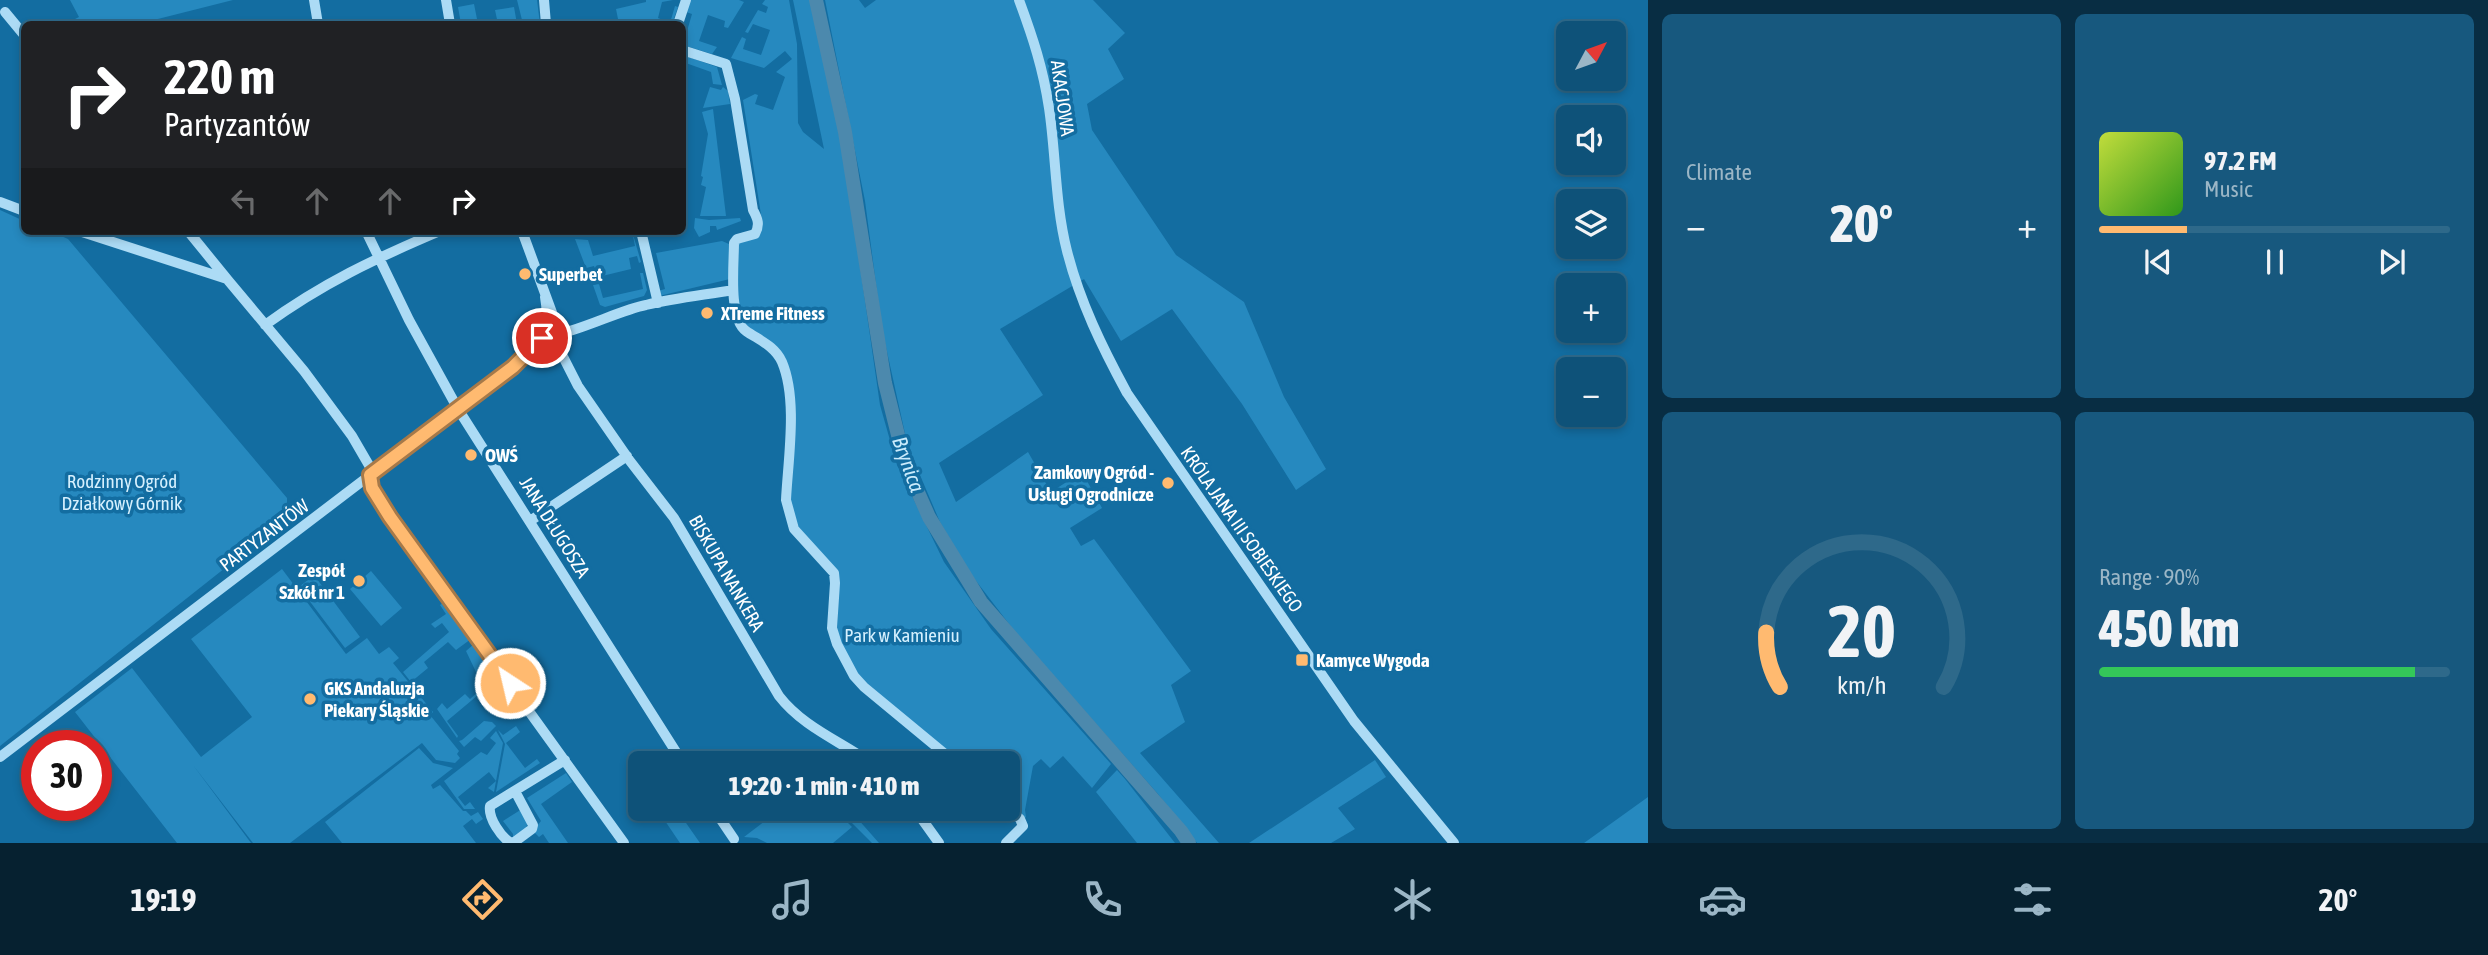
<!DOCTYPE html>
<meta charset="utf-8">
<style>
:root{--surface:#0e5279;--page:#17587e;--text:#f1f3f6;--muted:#9bb6c6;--line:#2e698a;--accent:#ffba70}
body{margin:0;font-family:"Asap Condensed",sans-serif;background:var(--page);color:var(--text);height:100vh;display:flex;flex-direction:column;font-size:26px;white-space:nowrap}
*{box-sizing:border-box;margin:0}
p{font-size:23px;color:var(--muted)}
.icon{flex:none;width:38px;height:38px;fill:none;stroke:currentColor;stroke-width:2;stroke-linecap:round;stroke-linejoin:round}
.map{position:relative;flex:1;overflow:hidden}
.details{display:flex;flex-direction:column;gap:14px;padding:14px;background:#082d43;width:840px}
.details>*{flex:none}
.top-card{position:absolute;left:21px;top:21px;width:665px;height:214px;border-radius:10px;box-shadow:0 4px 10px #0003,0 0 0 2px var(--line);background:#202124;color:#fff;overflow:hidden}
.needle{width:46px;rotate:49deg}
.buttons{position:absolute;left:1556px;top:21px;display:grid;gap:14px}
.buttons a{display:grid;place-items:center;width:70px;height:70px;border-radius:10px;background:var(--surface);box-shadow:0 4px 10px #0003,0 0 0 2px var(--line);font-size:35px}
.speed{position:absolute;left:21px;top:730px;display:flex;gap:14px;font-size:35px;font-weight:700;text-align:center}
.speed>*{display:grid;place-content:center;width:91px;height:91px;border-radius:50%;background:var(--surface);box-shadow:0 4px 10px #0003,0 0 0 2px var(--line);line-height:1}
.speed .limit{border:10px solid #d22;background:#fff;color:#111}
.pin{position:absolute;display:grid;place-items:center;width:60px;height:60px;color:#fff;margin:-30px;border:4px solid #fff;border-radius:50%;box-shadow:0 2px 7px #0007}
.me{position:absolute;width:77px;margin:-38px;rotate:325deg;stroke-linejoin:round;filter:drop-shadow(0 0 5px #0008)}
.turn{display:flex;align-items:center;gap:24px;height:147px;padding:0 28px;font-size:32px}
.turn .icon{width:91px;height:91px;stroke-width:2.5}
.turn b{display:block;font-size:49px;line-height:60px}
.lanes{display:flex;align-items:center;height:66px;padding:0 28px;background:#0003;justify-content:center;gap:35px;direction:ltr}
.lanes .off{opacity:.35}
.big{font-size:52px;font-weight:800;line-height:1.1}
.details .tile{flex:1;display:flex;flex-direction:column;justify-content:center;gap:10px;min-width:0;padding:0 24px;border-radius:10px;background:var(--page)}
.details .dial{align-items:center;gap:0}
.dial svg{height:182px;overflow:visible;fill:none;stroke:var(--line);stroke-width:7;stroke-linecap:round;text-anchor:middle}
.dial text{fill:var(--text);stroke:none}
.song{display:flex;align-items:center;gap:21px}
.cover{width:84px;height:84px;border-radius:10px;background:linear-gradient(135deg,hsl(70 70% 55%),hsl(110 70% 35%))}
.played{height:7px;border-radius:4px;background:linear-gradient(90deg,var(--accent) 25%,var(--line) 25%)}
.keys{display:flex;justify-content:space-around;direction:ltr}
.heat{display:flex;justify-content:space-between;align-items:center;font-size:38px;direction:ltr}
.charge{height:10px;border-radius:5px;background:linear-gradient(90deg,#34c759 90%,var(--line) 0)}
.details .tiles{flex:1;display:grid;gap:14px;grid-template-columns:repeat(2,1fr)}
.trip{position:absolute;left:628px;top:751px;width:392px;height:70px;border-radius:10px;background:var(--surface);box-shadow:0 4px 10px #0003,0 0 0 2px var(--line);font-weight:800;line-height:70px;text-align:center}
.tabs{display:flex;height:112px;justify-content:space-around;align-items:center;background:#062130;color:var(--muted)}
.tabs .icon{width:49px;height:49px}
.tabs .current{color:var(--accent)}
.tabs b{font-size:32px;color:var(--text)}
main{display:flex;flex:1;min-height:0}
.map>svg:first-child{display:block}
.green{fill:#2689bf}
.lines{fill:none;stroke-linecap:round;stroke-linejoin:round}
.river{stroke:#4c89ad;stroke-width:14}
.minor{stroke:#acdbf5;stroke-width:10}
.route-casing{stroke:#a67949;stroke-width:18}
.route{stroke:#ffba70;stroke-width:12}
.poi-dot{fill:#ffba70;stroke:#136da1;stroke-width:2.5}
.labels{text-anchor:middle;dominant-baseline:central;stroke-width:7;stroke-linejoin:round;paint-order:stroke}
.street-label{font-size:19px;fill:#fff;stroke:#136da1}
.poi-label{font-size:19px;font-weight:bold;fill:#fff;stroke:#136da1;text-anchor:start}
.park-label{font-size:19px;fill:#d5f0fe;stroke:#136da1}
.water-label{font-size:21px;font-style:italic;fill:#caebfc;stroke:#136da1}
</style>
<main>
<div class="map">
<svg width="1648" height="843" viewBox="0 0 1648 843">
<rect width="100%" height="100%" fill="#136da1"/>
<!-- green -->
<path class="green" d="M 70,0 L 233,0 L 138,24 L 65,24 L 79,17 Z
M 517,0 L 537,0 L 540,24 L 523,24 Z
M 646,0 L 673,0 L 662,2 L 658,18 L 670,23 L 675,6 L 678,7 L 672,24 L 619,24 L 616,9 L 646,2 Z
M 690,0 L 739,0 L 744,2 L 728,28 L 724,27 L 725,21 L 708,15 L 699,41 L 717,47 L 712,54 L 683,45 L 692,14 L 686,12 Z
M 765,0 L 789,0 L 797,44 L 798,123 L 803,132 L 824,149 L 793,0 L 811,0 L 844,156 L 880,405 L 897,465 L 944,562 L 991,629 L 1111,764 L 1092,788 L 1063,756 L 1050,768 L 1041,759 L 1033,766 L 1025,810 L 1026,817 L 1024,819 L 1008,806 L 1008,763 L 959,763 L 861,681 L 837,636 L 838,581 L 803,536 L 791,516 L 786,367 L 742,325 L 736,285 L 738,243 L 762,221 L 743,100 L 755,94 L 758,95 L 755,104 L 773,110 L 785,77 L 776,72 L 792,59 L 785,51 L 764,68 L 731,58 L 742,37 L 746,39 L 743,49 L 761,55 L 770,30 L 753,24 L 748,33 L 745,32 L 758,10 L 766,13 L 768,7 L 762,4 Z
M 825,0 L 859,0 L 865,8 L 876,0 L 1093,0 L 1125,33 L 1108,49 L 1124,79 L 1087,104 L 1092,130 L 1176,255 L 1244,302 L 1284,397 L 1326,469 L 1296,490 L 1242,404 L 1172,309 L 1121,341 L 1084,279 L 1000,329 L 1043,395 L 939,463 L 956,502 L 1028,452 L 1051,492 L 1082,472 L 1102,508 L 1070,528 L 1081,546 L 1094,539 L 1191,671 L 1171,685 L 1185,722 L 1140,753 L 1219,843 L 1197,843 L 1158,794 L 1016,633 L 970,573 L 940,522 L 908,447 L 882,329 L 865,201 Z
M 474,4 L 478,24 L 461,24 L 458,7 Z
M 514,7 L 517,24 L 498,24 L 495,10 Z
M 683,55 L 717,67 L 722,85 L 713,84 L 711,72 L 683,62 Z
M 710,87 L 721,90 L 723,87 L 728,91 L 730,104 L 703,108 Z
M 713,109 L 726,216 L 700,216 L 706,187 L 701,185 L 703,177 L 701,176 L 708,134 L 702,112 Z
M 0,210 L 24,221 L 24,231 L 50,231 L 68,239 L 287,498 L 287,519 L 0,746 Z
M 695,218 L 709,220 L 740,218 L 741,221 L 717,230 L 716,226 L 710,226 L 710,232 L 699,237 L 694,228 Z
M 632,231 L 641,262 L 639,263 L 637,256 L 629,258 L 631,269 L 598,277 L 594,266 L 586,268 L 575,239 L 588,240 L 593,256 L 635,246 Z
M 722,241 L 729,244 L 730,279 L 659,296 L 658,291 L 665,289 L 656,253 Z
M 640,273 L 643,273 L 647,290 L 644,296 L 605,307 L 600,305 L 593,285 L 599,284 L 603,298 L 643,289 Z
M 282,569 L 346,654 L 367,638 L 379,654 L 389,647 L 399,658 L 393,663 L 433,712 L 430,715 L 459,751 L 457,754 L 460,758 L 455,763 L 436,760 L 422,743 L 290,843 L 253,843 L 193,765 L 251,843 L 177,843 L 75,712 L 132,668 L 201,757 L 252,717 L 191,639 Z
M 371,571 L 402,608 L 381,626 L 350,589 Z
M 314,575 L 360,637 L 345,648 L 299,587 Z
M 443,603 L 446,604 L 471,639 L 456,650 L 448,642 L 424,662 L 428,668 L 411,682 L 403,672 L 449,632 L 442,623 L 435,628 L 431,624 L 446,614 L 440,605 Z
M 474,644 L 488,663 L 488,666 L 483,671 L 480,668 L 476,672 L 466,651 Z
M 492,672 L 511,695 L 505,699 L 500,693 L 504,689 L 496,680 L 447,721 L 458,736 L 457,738 L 437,709 L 442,703 L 447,709 L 465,694 L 470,699 L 480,690 L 476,685 Z
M 484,721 L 492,722 L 496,726 L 481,741 L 475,737 L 464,747 L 459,741 L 462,740 Z
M 516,726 L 520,732 L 506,743 L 525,768 L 537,759 L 540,763 L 496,792 L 505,744 L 498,730 L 503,735 Z
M 496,731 L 503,743 L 494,792 L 488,788 L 496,781 L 489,772 L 458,797 L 465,806 L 470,802 L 475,809 L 464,809 L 444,781 L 481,752 L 487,755 L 496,743 L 490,738 Z
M 419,748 L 433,763 L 453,768 L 431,785 L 433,789 L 440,785 L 463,811 L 466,811 L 471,816 L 478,812 L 483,819 L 476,824 L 472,819 L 463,826 L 476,843 L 342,843 L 325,822 Z
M 1375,760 L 1386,777 L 1338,808 L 1355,829 L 1331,843 L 1249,843 Z
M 1117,770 L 1125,779 L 1175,843 L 1137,843 L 1096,792 Z
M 566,773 L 572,782 L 541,804 L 568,843 L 549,843 L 543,834 L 539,837 L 533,831 L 541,821 L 527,798 Z
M 1648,797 L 1648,843 L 1584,843 Z
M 672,808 L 679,809 L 677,810 L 700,843 L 680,843 L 661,815 Z
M 522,809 L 528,820 L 526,829 L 513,839 L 513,834 L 503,821 Z
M 781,809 L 834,809 L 852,827 L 833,843 L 767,843 L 757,838 L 744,837 Z
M 838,809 L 849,809 L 879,843 L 872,843 Z"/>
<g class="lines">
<!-- river -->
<path class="river" d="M 816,0 L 845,132 L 885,383 L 905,463 L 929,517 L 981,602 L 1181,831 L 1189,843"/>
<!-- minor -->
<path class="minor" d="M 314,0 L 318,24
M 446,0 L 450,24
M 544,0 L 546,24
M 1019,0 C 1033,38 1043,68 1049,108 C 1056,155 1055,204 1067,251 C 1080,302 1102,347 1127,393 L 1354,721 L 1454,843
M 5,12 L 24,35
M 678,24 L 686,0
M 682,50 L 726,64 L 735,99 L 753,210 C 758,219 760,225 755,234 L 737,239 L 734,243 C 734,263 728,319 746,331 C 759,340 775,346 782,362 C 798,400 788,459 786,500 L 794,529 L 834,573 L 835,583 L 832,628 L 837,644 L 854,676 L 864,687 L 956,763
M 0,202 L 24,211
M 79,231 L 227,279 L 304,371 L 352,436 L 370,467 L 372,488 L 389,517 L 624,843
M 188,231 L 227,279
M 366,231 L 409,320 L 458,409 L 683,763
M 522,231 L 561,337
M 641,231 L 658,303
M 265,325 C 323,283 374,259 440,231
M 546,335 C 570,336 619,310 646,305 C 675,298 704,295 733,290
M 552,335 L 578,386 L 630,461 L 674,518 L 779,696 C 803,727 840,741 871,763
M 527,355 L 545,353 L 557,358
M 530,521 L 627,456
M 0,757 L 516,364 C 541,343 551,331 545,297
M 713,808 L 734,839
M 914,808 L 939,843
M 511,843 C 501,837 488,818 490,806 L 565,760
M 513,843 L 532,829 L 533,825 L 515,791
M 1006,843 L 1023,826 L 1020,819 L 1008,808"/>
</g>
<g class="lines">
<!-- route casing -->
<g class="route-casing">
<path id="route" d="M 510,683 L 390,517 L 372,488 L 370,475 L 513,367 L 542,338"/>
</g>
<!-- route -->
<use href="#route" class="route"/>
</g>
<!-- markers -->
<g class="poi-dot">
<circle cx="525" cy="274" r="7"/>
<circle cx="707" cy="313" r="7"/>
<circle cx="471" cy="455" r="7"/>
<circle cx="1168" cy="483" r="7"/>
<circle cx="359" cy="581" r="7"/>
<rect x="1295" y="653" width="14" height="14" rx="3.5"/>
<circle cx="310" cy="699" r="7"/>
</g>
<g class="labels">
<!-- street labels -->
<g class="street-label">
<text transform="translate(1063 98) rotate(82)">AKACJOWA</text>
<text transform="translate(555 527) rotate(58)">JANA DŁUGOSZA</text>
<text transform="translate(1242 529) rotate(55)">KRÓLA JANA III SOBIESKIEGO</text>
<text transform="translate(264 535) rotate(-37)">PARTYZANTÓW</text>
<text transform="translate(727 573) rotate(60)">BISKUPA NANKERA</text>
</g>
<!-- poi labels -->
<g class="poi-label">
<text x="539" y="274">Superbet</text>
<text x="721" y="313">XTreme Fitness</text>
<text x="485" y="455">OWŚ</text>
<text x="1154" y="472" text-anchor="end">Zamkowy Ogród -<tspan x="1154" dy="22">Usługi Ogrodnicze</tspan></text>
<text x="345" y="570" text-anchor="end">Zespół<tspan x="345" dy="22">Szkół nr 1</tspan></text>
<text x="1316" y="660">Kamyce Wygoda</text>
<text x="324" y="688">GKS Andaluzja<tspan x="324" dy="22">Piekary Śląskie</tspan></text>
</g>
<!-- park labels -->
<g class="park-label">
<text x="122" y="481">Rodzinny Ogród<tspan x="122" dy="22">Działkowy Górnik</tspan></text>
<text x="902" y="635">Park w Kamieniu</text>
</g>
<!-- water labels -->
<g class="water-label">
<text transform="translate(909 464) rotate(70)">Brynica</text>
</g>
</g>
</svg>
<div class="buttons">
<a><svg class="needle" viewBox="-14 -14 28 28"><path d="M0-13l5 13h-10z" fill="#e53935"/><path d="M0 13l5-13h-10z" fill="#9bb6c6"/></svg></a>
<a><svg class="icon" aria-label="sound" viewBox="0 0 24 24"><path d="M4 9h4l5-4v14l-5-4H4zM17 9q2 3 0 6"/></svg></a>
<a><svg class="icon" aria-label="layers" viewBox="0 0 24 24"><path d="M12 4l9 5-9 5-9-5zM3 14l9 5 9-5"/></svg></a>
<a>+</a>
<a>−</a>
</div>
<div class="speed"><div class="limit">30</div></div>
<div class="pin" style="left:542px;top:338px;background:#d93025"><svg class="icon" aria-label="arrive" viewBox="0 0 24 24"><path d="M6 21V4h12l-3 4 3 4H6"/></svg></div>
<svg class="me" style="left:510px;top:683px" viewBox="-20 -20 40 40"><circle r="17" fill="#ffba70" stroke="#fff" stroke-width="3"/><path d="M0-11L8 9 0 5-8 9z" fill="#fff"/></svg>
<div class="trip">19:20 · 1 min · 410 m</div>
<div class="top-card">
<div class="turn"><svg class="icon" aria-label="right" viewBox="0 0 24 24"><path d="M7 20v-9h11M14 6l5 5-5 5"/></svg><div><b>220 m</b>Partyzantów</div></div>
<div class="lanes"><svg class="icon off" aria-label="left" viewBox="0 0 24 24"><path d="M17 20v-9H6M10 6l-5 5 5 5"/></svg><svg class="icon off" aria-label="ahead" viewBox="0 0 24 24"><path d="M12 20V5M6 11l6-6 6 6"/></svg><svg class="icon off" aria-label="ahead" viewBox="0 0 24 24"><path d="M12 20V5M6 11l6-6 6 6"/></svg><svg class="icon" aria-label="right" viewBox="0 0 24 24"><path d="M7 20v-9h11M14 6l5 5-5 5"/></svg></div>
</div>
</div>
<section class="details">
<div class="tiles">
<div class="tile"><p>Climate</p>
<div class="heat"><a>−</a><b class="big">20°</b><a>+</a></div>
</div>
<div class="tile">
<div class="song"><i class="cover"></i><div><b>97.2 FM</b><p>Music</p></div></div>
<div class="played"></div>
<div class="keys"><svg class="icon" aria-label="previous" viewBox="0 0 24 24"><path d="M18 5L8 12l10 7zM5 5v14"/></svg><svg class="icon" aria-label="pause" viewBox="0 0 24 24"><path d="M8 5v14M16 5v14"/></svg><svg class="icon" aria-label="next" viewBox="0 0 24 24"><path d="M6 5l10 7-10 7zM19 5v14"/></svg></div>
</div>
<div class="tile dial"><svg viewBox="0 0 100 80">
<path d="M14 69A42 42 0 1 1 86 69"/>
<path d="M14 69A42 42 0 0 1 8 45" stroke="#ffba70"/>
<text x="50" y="56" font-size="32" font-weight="700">20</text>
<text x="50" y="72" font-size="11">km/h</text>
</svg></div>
<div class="tile"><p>Range · 90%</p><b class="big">450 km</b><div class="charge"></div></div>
</div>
</section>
</main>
<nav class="tabs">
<b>19:19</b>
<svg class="icon current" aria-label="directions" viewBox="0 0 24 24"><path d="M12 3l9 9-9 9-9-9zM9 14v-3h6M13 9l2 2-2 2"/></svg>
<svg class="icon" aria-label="music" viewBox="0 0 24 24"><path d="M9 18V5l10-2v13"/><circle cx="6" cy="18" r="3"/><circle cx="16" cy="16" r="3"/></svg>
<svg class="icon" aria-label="phone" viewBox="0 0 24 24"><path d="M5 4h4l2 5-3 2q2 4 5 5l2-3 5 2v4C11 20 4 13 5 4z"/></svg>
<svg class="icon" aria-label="climate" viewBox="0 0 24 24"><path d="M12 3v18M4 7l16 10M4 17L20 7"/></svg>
<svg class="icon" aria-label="car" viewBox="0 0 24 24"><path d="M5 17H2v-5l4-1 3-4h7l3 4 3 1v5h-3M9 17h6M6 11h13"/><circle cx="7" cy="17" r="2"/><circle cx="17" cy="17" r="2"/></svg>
<svg class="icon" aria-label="filters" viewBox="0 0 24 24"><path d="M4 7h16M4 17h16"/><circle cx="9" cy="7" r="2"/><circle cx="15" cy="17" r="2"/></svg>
<b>20°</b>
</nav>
